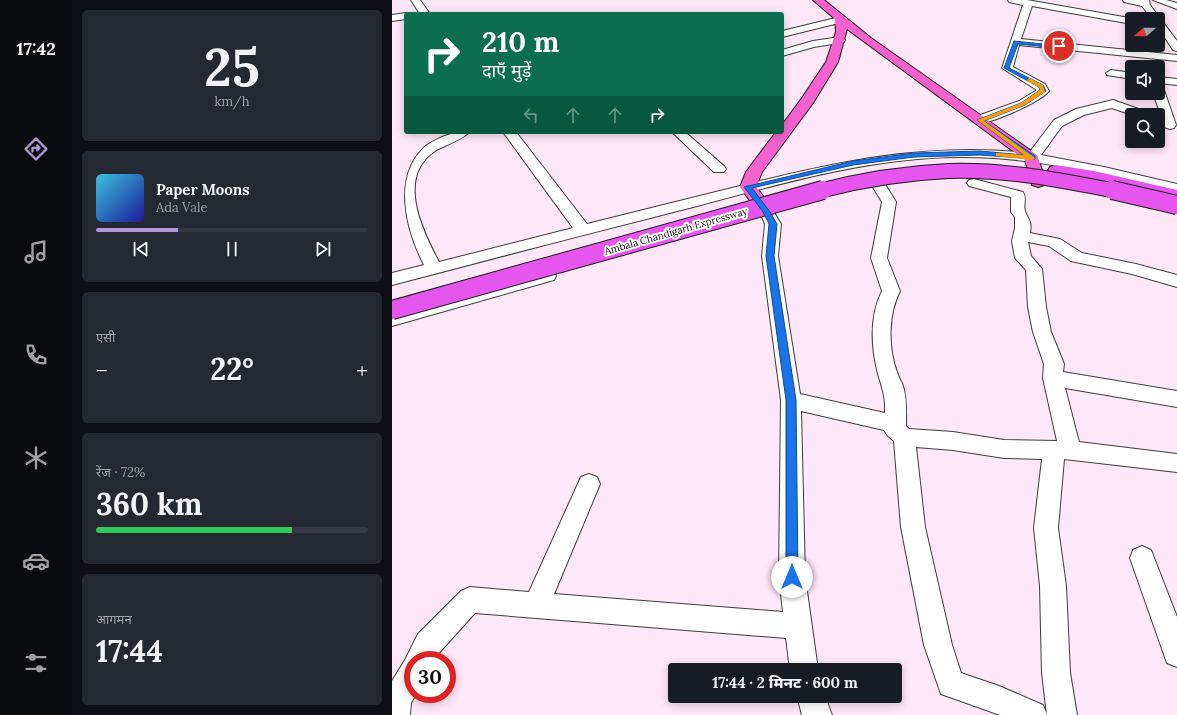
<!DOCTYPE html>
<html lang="hi">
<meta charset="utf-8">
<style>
:root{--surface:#171b24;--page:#242831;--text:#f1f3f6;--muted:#9ea1a6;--line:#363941;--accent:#b298d8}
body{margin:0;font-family:Lora,"Noto Sans Devanagari",serif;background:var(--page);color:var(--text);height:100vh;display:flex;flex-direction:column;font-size:15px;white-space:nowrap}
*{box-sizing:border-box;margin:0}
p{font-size:13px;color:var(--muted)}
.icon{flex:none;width:22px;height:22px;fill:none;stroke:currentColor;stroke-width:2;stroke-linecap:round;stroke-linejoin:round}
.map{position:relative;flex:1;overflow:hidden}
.details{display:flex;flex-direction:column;gap:10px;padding:10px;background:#0d0f14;width:320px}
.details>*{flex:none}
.banner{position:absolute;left:12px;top:12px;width:380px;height:122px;border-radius:4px;box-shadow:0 2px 10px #0003;background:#0b6e4f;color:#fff;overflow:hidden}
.needle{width:26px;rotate:250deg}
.controls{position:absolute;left:733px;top:12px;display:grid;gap:8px}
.controls a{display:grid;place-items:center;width:40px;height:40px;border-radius:4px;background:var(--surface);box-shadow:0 2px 10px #0003;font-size:20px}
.speed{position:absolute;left:12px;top:651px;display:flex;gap:8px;font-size:20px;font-weight:700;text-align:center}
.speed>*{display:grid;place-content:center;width:52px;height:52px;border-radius:50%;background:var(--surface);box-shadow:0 2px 10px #0003;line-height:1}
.speed .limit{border:6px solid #d22;background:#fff;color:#111}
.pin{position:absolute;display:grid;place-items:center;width:34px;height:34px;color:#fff;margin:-17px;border:2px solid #fff;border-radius:50%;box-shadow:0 1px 4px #0007}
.me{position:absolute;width:44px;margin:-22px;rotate:0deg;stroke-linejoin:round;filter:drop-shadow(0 0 3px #0008)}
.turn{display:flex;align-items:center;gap:14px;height:84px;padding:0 12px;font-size:18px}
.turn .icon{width:52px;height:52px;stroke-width:2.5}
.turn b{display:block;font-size:28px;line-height:34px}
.lanes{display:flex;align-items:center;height:38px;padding:0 12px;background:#0003;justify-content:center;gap:20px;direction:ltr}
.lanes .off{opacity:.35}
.big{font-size:30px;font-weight:800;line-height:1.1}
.details .card{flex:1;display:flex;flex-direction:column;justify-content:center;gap:6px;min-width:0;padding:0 14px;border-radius:6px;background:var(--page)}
.details .dial{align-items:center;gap:0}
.dial b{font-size:52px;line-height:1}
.song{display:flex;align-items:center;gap:12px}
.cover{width:48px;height:48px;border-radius:6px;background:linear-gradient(135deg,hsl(190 70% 55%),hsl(240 70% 35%))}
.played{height:4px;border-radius:2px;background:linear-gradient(90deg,var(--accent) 30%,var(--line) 30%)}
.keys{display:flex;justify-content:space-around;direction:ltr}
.heat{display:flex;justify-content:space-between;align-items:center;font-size:22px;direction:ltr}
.charge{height:6px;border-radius:3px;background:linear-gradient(90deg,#34c759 72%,var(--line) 0)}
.trip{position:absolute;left:276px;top:663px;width:234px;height:40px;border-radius:4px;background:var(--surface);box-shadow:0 2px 10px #0003;font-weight:800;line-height:40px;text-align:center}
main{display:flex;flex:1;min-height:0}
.tab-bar{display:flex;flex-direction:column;width:72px;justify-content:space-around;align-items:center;background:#090b0e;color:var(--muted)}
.tab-bar .icon{width:28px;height:28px}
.tab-bar .on{color:var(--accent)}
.tab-bar b{font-size:18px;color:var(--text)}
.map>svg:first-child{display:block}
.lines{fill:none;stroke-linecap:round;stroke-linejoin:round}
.minor-casing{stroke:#3d3d3d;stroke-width:2}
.major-casing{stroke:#1b1b1b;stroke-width:2}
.highway-casing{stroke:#1b1b1b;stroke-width:2}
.minor{fill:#fff;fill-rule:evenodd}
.major{fill:#f362cf;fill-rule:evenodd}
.highway{fill:#e755ef;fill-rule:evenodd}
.highway-bridge-far1-casing{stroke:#1b1b1b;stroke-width:16;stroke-linecap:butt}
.highway-bridge-casing{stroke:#1b1b1b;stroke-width:20;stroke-linecap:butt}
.highway-bridge-far1{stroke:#e755ef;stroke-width:14}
.highway-bridge{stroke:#e755ef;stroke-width:18}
.route{fill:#1a73e8;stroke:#114b97}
.slow{fill:#f59e0b}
.labels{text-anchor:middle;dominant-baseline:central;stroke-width:4;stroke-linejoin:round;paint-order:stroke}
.far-street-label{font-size:10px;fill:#0a0a0a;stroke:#fff}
</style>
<main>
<nav class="tab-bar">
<b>17:42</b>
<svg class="icon on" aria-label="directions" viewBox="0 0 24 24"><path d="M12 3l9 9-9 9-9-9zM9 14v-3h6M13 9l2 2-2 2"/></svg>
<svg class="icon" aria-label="music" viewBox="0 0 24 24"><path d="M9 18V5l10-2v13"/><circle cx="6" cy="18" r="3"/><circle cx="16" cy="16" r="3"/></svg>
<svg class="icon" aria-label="phone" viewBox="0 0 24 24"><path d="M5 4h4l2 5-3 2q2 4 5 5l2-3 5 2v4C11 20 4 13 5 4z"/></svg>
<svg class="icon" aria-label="climate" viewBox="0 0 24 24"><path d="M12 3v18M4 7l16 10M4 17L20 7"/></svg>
<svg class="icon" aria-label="car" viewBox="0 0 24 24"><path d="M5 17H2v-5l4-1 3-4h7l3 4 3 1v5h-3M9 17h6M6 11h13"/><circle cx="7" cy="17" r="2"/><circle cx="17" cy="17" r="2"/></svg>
<svg class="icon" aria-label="filters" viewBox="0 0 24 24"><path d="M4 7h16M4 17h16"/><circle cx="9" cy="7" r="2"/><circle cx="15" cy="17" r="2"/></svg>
</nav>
<section class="details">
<div class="card dial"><b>25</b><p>km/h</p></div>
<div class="card">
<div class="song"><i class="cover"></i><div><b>Paper Moons</b><p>Ada Vale</p></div></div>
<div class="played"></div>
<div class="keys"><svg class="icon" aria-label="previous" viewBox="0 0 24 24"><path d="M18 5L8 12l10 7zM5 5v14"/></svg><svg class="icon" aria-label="pause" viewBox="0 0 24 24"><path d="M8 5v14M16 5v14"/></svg><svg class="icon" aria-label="next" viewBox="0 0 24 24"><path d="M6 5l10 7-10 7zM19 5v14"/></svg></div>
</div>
<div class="card"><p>एसी</p>
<div class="heat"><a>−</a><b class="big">22°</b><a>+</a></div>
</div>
<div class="card"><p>रेंज · 72%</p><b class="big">360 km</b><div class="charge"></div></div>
<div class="card"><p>आगमन</p><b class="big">17:44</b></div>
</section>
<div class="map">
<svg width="785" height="715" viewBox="0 0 785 715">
<rect width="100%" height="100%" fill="#fee7f7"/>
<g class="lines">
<!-- minor casing -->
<g class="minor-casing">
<path id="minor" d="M 19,0 L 28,0 L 38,14 L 28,14 Z
M 616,0 L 635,0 L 743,19 L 740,19 L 740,24 L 640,6 L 629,39 L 785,55 L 785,61 L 627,45 L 621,67 L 653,84 L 657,91 C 649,102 595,126 583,123 L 581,120 L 583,117 L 627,101 L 645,90 L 610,68 L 631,5 L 617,2 Z
M 731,0 L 757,0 L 758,5 L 785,41 L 785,51 L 781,50 L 766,27 L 766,19 L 760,19 L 750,6 L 732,2 Z
M 761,0 L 774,0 L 785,3 L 785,9 Z
M 14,13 L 17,14 L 14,14 L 14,19 L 0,21 L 0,15 Z
M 448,17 L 451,18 L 451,22 L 390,37 L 390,31 Z
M 448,37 L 453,40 L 452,42 L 422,47 L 390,56 L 390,50 L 421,41 Z
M 719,70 L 740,73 L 740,79 L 715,75 L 714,73 Z
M 766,77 L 785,79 L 785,85 L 766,83 Z
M 766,87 L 772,90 L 784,125 L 782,128 L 778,129 L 766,125 L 766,117 L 770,118 L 761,93 L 766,93 Z
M 721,100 L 755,112 L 757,115 L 740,115 L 720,108 L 692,115 L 670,126 L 649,155 L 712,167 L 785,184 L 785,192 C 713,175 641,156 566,157 C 477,158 391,183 305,206 C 203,232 102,258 0,285 L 0,273 L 32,265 C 13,228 0,174 35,145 C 50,136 59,132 77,132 C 72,139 51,146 43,151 C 4,177 30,230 47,262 L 181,228 L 111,132 L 124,132 L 195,224 C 245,212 294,199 344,187 C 443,162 534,142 637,153 L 662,120 L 684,109 Z
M 280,132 L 293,132 L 332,166 L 334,169 L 332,172 L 322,172 Z
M 582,179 L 631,192 C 635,198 631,205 633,211 C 636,220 640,220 638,233 L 668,239 L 690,253 L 744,264 L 785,275 L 785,287 L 740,274 L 679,261 L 657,246 L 636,242 L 639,256 L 650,269 L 654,307 L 659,332 L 672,364 L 671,372 L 785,391 L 785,407 L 673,388 L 687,442 L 785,454 L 785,472 L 672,459 L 666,528 L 674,586 L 678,673 L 685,715 L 608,715 L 549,694 L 532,645 L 509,527 L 502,441 L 496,436 L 492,430 L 409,411 L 413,577 L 426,670 L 398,670 L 394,638 L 83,613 L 46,654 L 42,660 L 21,660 L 21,694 L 24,694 L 19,703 L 18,715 L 0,715 L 0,681 L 13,660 L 26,634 L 69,591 L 78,587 L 137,592 L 189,477 L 197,474 L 205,477 L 208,484 L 162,594 L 391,612 L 387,577 L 389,400 L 370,256 L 373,224 L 368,212 L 370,209 L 380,209 L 389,224 L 386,256 L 408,394 L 493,413 C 494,395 489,386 485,370 C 479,344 478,315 490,291 L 479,258 L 490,202 L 479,184 L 481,181 L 491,181 L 504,202 L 495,258 L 508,291 C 496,315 496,347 505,372 C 506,377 510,382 511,386 C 515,399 514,413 514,426 L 517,429 L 561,432 L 612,440 L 665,441 L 651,378 L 652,364 L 641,332 L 636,307 L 634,270 L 623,258 L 620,241 L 623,228 L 623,217 L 619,212 L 619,197 L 577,186 L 575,183 L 577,180 ZM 524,447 L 561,450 L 612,458 L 650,459 L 642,528 L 648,586 L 650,673 L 655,715 L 651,705 L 607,686 L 569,673 L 560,645 L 533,527 Z
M 156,271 L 162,272 L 164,276 L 162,280 L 0,326 L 0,314 Z
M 750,546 L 759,550 L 785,617 L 785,667 L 775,663 L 738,558 L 741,550 Z
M 405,696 L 433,696 L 440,715 L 410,715 Z"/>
</g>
<!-- major casing -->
<g class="major-casing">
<path id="major" d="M 421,0 L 432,0 L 479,38 L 645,155 L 654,182 L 652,185 L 646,187 L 640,185 L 633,160 L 455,29 L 446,62 L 421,103 L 370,172 L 364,187 L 384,212 L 381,216 L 375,217 L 369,216 L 348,187 L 354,172 L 384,132 L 390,132 L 390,125 L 410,98 L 434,62 L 444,32 L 443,19 Z"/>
</g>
<!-- highway casing -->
<g class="highway-casing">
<path id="highway" d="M 664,165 L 702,171 L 785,190 L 785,200 L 702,181 L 658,173 L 656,170 L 658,167 Z"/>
</g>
<!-- minor -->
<use href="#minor" class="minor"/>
<!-- major -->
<use href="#major" class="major"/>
<!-- highway -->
<use href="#highway" class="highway"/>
<!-- highway-bridge-far1 casing -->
<g class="highway-bridge-far1-casing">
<path id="highway-bridge-far1" d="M 427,191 C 469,180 513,173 556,171 C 613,169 669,180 724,191"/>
</g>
<!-- highway-bridge casing -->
<g class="highway-bridge-casing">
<path id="highway-bridge" d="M 720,190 L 785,205
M 0,310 L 431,190"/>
</g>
<!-- highway-bridge-far1 -->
<use href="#highway-bridge-far1" class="highway-bridge-far1"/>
<!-- highway-bridge -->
<use href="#highway-bridge" class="highway-bridge"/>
</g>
<!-- route -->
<path class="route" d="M 622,41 L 670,46 L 667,48 L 626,44 L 617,68 L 651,85 L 654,91 L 633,105 L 592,121 L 643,156 L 643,159 L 588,155 L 522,157 L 461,165 L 360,188 L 378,212 L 385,224 L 382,256 L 404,400 L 406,577 L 404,582 L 400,583 L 396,582 L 394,577 L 394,400 L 374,256 L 377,224 L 371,212 L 352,187 L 461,161 L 522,153 L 588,151 L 632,155 L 585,120 L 629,103 L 648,90 L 647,87 L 612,68 Z"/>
<!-- slow -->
<path class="slow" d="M 637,78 L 651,85 L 653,92 L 633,105 L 592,121 L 643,158 L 640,160 L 604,156 L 604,153 L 607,153 L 632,155 L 585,120 L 629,103 L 648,90 L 647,87 L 635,81 Z"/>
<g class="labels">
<!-- far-street labels -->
<g class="far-street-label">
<text transform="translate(284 231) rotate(-16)">Ambala Chandigarh Expressway</text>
</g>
</g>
</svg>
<div class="controls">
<a><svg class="needle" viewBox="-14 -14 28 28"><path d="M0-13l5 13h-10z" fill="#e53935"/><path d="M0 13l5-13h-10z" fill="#9ea1a6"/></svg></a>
<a><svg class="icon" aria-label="sound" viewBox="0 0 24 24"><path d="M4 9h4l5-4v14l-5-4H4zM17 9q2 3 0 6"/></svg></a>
<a><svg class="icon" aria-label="search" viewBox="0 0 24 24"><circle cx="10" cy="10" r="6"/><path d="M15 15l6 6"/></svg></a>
</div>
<div class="speed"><div class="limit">30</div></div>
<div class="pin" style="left:667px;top:46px;background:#d93025"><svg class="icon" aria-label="arrive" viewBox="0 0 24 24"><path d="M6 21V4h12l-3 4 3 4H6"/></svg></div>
<svg class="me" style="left:400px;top:577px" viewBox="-20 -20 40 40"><circle r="19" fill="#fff"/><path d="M0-13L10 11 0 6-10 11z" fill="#1a73e8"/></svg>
<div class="trip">17:44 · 2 मिनट · 600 m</div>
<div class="banner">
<div class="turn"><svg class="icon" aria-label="right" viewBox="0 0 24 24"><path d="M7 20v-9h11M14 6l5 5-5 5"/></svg><div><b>210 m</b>दाएँ मुड़ें</div></div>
<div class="lanes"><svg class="icon off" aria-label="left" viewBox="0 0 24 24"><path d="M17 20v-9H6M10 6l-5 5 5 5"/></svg><svg class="icon off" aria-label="ahead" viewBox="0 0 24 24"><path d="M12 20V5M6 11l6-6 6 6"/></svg><svg class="icon off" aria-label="ahead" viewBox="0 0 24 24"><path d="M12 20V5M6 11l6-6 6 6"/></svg><svg class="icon" aria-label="right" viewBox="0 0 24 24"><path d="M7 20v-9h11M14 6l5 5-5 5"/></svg></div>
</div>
</div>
</main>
